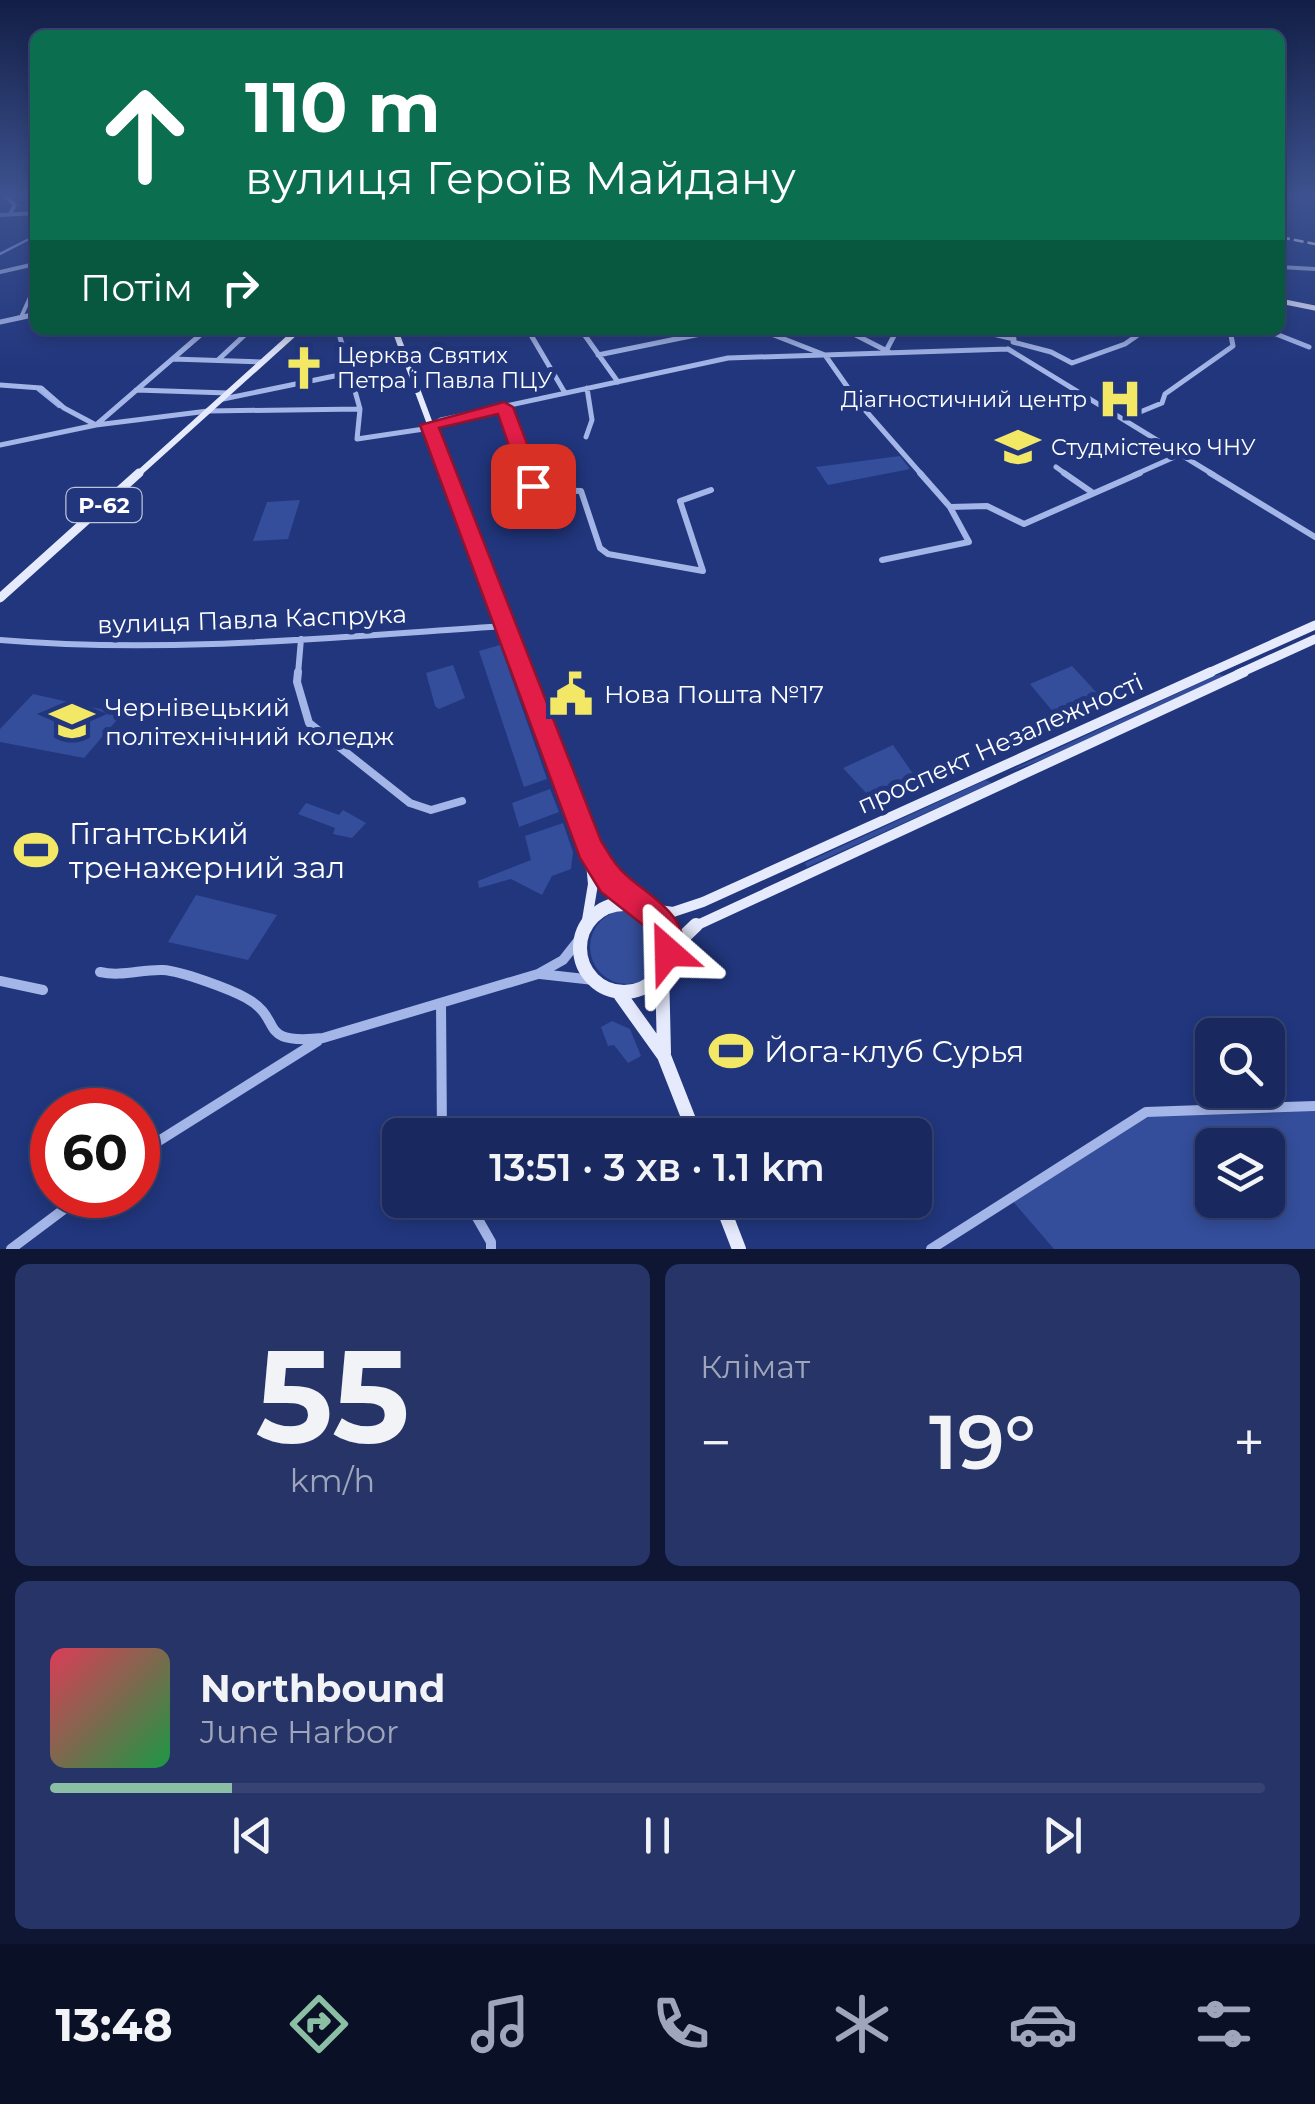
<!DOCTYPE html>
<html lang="uk">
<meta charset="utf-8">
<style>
:root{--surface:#19285e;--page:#263467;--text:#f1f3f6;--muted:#9fa6bc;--line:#374473;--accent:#8abfa5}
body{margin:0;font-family:Montserrat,sans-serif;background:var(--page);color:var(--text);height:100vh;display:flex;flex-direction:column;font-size:38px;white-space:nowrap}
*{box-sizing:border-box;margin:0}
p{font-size:32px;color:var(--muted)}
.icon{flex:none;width:55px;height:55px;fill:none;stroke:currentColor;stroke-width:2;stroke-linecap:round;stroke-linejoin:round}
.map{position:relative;height:1249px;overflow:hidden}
.side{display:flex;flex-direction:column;gap:15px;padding:15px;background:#0e1634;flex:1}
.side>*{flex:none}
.guide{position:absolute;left:30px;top:30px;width:1255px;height:305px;border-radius:15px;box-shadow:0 5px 15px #0003,0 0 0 2px var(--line);background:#0b6e4f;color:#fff;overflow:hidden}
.controls{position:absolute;left:1195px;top:1018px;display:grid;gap:20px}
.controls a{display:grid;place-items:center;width:90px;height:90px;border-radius:15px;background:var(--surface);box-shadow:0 5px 15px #0003,0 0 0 2px var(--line);font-size:50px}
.speed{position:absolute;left:30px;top:1088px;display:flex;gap:20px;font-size:50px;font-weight:700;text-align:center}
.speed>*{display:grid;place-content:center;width:130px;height:130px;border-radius:50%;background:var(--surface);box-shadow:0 5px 15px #0003,0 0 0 2px var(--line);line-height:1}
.speed .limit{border:15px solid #d22;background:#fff;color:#111}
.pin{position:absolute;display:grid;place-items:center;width:85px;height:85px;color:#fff;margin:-42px;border-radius:20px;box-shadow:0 5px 15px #0006}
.me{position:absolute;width:110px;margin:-55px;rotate:335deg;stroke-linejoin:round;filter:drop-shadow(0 0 8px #0008)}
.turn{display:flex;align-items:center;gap:35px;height:210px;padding:0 50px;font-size:45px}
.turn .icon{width:130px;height:130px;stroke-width:2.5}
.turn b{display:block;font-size:70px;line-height:85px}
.then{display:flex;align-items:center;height:95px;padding:0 50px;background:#0003;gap:20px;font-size:38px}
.big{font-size:75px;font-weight:600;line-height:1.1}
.side .widget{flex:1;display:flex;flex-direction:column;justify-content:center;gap:15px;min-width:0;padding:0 35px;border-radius:15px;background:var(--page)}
.side .dial{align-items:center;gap:0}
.dial b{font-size:130px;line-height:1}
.song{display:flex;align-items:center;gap:30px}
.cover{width:120px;height:120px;border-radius:15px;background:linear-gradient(135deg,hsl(350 70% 55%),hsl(140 70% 35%))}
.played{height:10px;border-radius:5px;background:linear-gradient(90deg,var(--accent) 15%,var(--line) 15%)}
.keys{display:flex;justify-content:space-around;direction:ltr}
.heat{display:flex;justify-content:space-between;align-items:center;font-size:55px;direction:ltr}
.side .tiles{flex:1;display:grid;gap:15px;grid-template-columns:1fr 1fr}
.widget:last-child{grid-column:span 2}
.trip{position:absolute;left:382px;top:1118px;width:550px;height:100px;border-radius:15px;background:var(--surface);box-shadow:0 5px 15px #0003,0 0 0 2px var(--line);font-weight:600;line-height:100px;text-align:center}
.menu{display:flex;height:160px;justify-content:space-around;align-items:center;background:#0a1026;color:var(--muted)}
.menu .icon{width:70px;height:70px}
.menu .selected{color:var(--accent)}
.menu b{font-size:45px;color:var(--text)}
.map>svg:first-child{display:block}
.green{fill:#344e9b;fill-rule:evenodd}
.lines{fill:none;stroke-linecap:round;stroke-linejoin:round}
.stream{stroke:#98ade8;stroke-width:2.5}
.minor-far4{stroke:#a4b5e7;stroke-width:4}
.minor-far3{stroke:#a4b5e7;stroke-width:5}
.minor-far2{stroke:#a4b5e7;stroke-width:6}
.minor-far1{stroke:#a4b5e7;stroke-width:8}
.minor{stroke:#a4b5e7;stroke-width:10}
.major-far4{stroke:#e6eafd;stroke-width:5}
.major-far3{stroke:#e6eafd;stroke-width:6}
.major-far2{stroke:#e6eafd;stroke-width:9}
.major-far1{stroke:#e6eafd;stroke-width:10}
.major{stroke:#e6eafd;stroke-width:14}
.rail{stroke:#fff;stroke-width:2.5;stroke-dasharray:10 4;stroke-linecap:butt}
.route{fill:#e11d48;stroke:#92132f;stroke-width:2.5}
.labels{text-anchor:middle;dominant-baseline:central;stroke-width:10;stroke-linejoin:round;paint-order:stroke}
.far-poi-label{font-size:22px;fill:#fff;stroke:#21367d;text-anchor:start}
.shield{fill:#21367d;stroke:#bcc3d8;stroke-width:2.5}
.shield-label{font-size:22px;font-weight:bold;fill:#fff}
.street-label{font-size:25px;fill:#fff;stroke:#21367d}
.poi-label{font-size:25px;fill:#fff;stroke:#21367d;text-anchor:start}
.near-poi-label{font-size:30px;fill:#fff;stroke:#21367d;text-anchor:start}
</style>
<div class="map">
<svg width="1315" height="1249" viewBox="0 0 1315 1249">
<rect width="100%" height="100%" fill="#21367d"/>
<!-- green -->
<path class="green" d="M 900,456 L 910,469 L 828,485 L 816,467 Z
M 300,500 L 288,539 L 253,541 L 267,502 Z
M 500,645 L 547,779 L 524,787 L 479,651 Z
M 453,665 L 465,698 L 439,709 L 435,706 L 426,673 Z
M 1072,666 L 1098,694 L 1054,713 L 1030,684 Z
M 1219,674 L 1224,676 L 1045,759 L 1007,772 Z
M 33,694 L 122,714 L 84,758 L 0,742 L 0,729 Z
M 893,745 L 914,775 L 867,794 L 843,768 Z
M 986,780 L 992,783 L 807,867 L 805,863 Z
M 550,789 L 559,812 L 519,827 L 512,803 Z
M 306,803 L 339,815 L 343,810 L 366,823 L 352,838 L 333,834 L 335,828 L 298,814 Z
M 563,823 L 573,852 L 571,869 L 552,876 L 542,895 L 511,879 L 479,888 L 478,881 L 531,860 L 525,836 Z
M 196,895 L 277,915 L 248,960 L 168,942 Z
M590 947a37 37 0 1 1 74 0a37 37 0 1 1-74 0Z
M 612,1021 L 630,1029 L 641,1056 L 628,1063 L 614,1045 L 608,1046 L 601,1027 Z
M 1315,1106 L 1315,1249 L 1054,1249 L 1010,1198 L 1146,1111 ZM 1212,1145 L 1268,1145 L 1268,1200 L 1212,1200 Z"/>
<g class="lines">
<!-- stream -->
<path class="stream" d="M 30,194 L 35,204
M 0,254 L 35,236
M 38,390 L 59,407"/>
<!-- minor-far4 -->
<path class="minor-far4" d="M 2,194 L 15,205 L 10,214
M 0,215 L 35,213
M 1280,267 L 1315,269
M 0,272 L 35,264
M 22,315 L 35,286
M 17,318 L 35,314"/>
<!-- minor-far3 -->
<path class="minor-far3" d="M 0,322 L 28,316
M 338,330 L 360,409 L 357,439 L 424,429 L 441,420 L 728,358 L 1008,349
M 528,330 L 565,393
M 581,330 L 618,382
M 761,330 L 825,355 L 858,402 L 922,475
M 846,330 L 889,352
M 976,330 L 1014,339
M 1266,330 L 1309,347
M 1013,342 L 1051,352 L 1072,363 L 1125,344 L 1145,330
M 887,349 L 897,330
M 1008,349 L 1214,475
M 598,355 L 720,330
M 173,359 L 263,362
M 218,360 L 250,330
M 0,385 L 41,388 L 64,408 L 96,425 L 206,330
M 136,390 L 228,393
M 223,399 L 349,373
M 504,407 L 529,475
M 1123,419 L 1162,403 L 1165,394 L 1233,346 L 1230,330
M 586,437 L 592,420 L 587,388
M 0,445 L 96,425 L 208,411 L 360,409
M 1056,467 L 1067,475
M 1134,475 L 1179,455"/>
<!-- minor-far2 -->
<path class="minor-far2" d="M 528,473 L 533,486 L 542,490 L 581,491 L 600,548 L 608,554 L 703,571 L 680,501 L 711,490
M 1064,473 L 1093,493
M 1210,473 L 1315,537
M 950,507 L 987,506 L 1024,524 L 1140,473
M 882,560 L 969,542 L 950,507 L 920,473
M 0,640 C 167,654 338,637 505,626
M 298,674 L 301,639"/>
<!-- minor-far1 -->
<path class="minor-far1" d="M 298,672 L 297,682 L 309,723 L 410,803 L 431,810 L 462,801"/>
<!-- minor -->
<path class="minor" d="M 100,972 C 122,977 142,969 163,970 C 181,971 230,989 246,998 C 286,1020 254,1045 323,1038 L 538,974 L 563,960 L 582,936
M 540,974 L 594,980
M 0,981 L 43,990
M 441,1003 L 442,1135
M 138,1154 L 318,1041
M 467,1200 L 491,1242 L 491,1249
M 11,1249 L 83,1195
M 931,1249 L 1146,1112 L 1315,1106"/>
<!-- major-far4 -->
<path class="major-far4" d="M 1280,301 L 1315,308"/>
<!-- major-far3 -->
<path class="major-far3" d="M 395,330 L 449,475
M 137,475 L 298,330"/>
<!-- major-far2 -->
<path class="major-far2" d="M 449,473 L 524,674
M 0,598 L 139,473
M 1206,674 L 1315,625
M 1238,674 L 1315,639"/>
<!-- major-far1 -->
<path class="major-far1" d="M 523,672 L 590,849 L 611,882 L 638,905
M 645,908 L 673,912 L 703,902 L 1211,672
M 587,920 L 593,884 L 590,852
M 691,928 L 1244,672"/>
<!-- major -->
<path class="major" d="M580 948a44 44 0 1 1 88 0a44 44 0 1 1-88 0Z
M 668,952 L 696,925
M 662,969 L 664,1053
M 619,993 L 664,1056 L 695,1135
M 720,1200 L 739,1249"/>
<!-- rail -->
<path class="rail" d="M 1280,237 L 1315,244"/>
</g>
<!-- sky -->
<linearGradient id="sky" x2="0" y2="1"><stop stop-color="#121e45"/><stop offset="0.53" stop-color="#3d528f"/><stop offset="1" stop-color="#3d528f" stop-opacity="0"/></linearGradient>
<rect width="1315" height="368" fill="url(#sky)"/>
<!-- route -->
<path class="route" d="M 504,402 L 513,407 L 543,486 L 540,490 L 526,490 L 523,486 L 498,414 L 439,428 L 601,841 C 608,852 615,866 625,874 C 652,899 697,919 679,963 L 668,968 L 656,963 L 647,928 L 601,892 L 580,858 L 420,425 Z"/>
<!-- icons -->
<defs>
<g id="church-bare" transform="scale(3.45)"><path d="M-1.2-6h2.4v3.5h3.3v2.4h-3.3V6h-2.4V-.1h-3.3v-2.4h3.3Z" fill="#f3e865" stroke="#21367d" stroke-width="2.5" paint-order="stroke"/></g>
<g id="hospital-bare" transform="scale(3.45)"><path d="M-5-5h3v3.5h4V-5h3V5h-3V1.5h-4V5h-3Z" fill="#f3e865" stroke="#21367d" stroke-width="2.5" paint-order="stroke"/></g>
<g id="university-bare" transform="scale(3.45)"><path d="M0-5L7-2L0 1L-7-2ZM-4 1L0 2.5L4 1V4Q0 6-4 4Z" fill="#f3e865" stroke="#21367d" stroke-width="2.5" paint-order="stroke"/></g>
<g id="civic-bare" transform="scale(3.45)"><path d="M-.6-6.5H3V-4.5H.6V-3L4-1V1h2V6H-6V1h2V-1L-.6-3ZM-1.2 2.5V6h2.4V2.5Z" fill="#f3e865" stroke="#21367d" stroke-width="2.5" paint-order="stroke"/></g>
<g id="stadium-bare" transform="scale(3.45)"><path d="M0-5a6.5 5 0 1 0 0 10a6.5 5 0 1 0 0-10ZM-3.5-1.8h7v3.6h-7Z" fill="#f3e865" stroke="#21367d" stroke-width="2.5" paint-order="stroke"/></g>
</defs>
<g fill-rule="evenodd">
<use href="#church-bare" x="304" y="368"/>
<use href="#hospital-bare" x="1120" y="399"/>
<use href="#university-bare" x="1018" y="447"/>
<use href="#civic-bare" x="571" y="694"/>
<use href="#university-bare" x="72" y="721"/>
<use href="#stadium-bare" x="36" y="850"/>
<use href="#stadium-bare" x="731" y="1051"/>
</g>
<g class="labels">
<!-- far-poi labels -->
<g class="far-poi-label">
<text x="337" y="355">Церква Святих<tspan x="337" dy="25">Петра і Павла ПЦУ</tspan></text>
<text x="1087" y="399" text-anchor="end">Діагностичний центр</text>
<text x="1051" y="447">Студмістечко ЧНУ</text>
</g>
<!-- shield labels -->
<rect class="shield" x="66.5" y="488" width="75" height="34" rx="8"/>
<g class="shield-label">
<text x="104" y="505">Р-62</text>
</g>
<!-- street labels -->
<g class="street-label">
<text transform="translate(252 619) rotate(-2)">вулиця Павла Каспрука</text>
<text transform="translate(1000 743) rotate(-24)">проспект Незалежності</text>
</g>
<!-- poi labels -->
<g class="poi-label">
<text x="604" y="694">Нова Пошта №17</text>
<text x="105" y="707">Чернівецький<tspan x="105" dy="29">політехнічний коледж</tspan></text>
</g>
<!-- near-poi labels -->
<g class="near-poi-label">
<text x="69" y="833">Гігантський<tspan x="69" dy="34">тренажерний зал</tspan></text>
<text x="764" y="1051">Йога-клуб Сурья</text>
</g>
</g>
</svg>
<div class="controls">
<a><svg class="icon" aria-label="search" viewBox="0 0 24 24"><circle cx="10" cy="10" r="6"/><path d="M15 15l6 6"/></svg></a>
<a><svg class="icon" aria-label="layers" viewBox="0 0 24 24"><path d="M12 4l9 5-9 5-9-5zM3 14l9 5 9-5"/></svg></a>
</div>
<div class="speed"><div class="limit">60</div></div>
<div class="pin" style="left:533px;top:486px;background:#d93025"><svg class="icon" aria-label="arrive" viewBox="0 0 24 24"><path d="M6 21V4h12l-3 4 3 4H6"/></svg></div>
<svg class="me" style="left:668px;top:952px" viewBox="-20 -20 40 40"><path d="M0-17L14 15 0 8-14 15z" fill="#e11d48" stroke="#fff" stroke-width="4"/></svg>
<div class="trip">13:51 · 3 хв · 1.1 km</div>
<div class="guide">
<div class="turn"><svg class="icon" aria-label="ahead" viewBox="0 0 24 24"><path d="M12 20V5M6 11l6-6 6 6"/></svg><div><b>110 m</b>вулиця Героїв Майдану</div></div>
<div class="then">Потім<svg class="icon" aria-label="right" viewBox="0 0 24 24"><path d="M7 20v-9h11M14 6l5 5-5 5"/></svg></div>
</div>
</div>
<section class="side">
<div class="tiles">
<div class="widget dial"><b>55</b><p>km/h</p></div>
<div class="widget"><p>Клімат</p>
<div class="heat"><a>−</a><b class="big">19°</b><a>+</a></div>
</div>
<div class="widget">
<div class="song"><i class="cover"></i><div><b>Northbound</b><p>June Harbor</p></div></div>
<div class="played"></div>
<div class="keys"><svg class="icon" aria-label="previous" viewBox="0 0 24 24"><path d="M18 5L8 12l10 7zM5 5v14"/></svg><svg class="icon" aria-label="pause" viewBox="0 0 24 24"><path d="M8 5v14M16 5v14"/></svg><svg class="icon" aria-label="next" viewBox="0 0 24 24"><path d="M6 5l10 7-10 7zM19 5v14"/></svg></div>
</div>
</div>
</section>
<nav class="menu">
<b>13:48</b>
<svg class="icon selected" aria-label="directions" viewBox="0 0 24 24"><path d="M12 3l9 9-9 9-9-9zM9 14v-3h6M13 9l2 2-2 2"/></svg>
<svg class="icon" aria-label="music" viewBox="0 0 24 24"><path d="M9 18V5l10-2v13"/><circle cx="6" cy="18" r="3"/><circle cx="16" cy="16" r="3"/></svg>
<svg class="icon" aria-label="phone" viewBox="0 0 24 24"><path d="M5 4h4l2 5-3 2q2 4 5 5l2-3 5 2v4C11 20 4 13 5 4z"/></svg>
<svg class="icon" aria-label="climate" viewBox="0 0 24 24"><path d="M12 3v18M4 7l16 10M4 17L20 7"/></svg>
<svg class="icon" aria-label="car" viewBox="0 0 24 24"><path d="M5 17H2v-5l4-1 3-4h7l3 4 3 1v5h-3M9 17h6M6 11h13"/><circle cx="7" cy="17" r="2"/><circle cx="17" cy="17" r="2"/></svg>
<svg class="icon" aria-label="filters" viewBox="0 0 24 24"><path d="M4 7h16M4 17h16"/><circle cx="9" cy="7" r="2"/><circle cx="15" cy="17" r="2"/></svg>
</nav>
